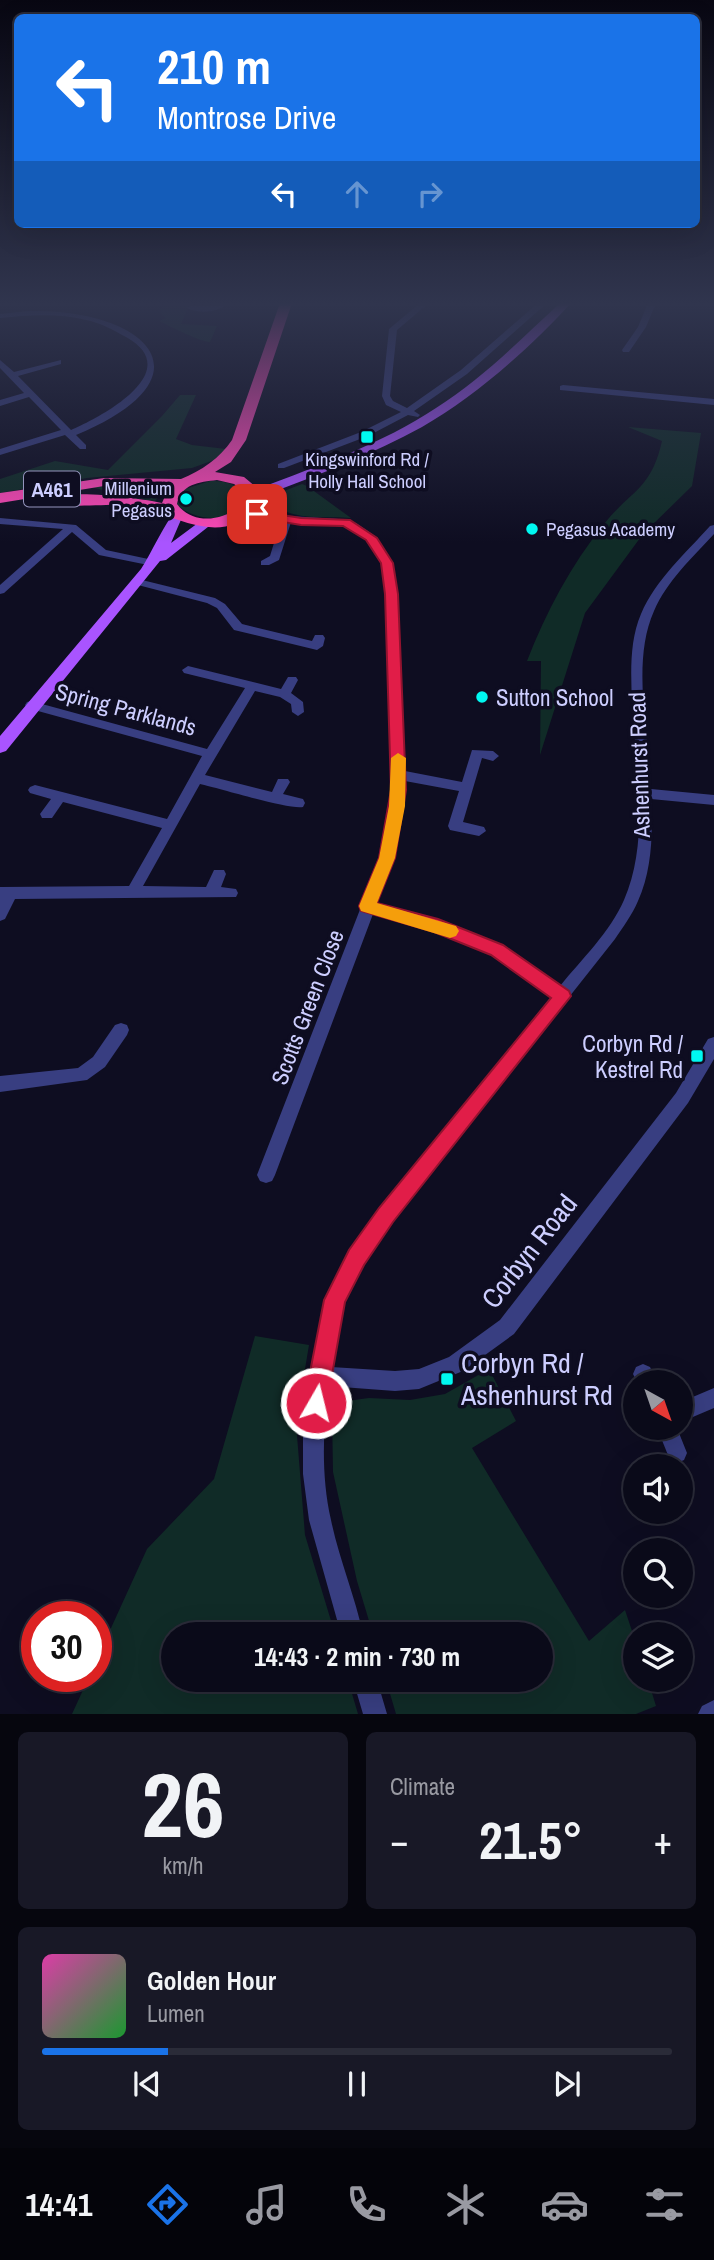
<!DOCTYPE html>
<meta charset="utf-8">
<style>
:root{--surface:#0a0a19;--page:#181826;--text:#f1f3f6;--muted:#999aa2;--line:#2a2b38;--accent:#1a73e8}
body{margin:0;font-family:"Archivo Narrow",sans-serif;background:var(--page);color:var(--text);height:100vh;display:flex;flex-direction:column;font-size:26px;white-space:nowrap}
*{box-sizing:border-box;margin:0}
p{font-size:23px;color:var(--muted)}
.icon{flex:none;width:38px;height:38px;fill:none;stroke:currentColor;stroke-width:2;stroke-linecap:round;stroke-linejoin:round}
.map{position:relative;height:1714px;overflow:hidden}
.drawer{display:flex;flex-direction:column;gap:18px;padding:18px;background:#06060e;flex:1}
.drawer>*{flex:none}
.banner{position:absolute;left:14px;top:14px;width:686px;height:214px;border-radius:10px;box-shadow:0 7px 28px #0002,0 0 0 2px var(--line);background:#1a73e8;color:#fff;overflow:hidden}
.needle{width:46px;rotate:140deg}
.controls{position:absolute;left:623px;top:1370px;display:grid;gap:14px}
.controls a{display:grid;place-items:center;width:70px;height:70px;border-radius:50%;background:var(--surface);box-shadow:0 7px 28px #0002,0 0 0 2px var(--line);font-size:35px}
.speed{position:absolute;left:21px;top:1601px;display:flex;gap:14px;font-size:35px;font-weight:700;text-align:center}
.speed>*{display:grid;place-content:center;width:91px;height:91px;border-radius:50%;background:var(--surface);box-shadow:0 7px 28px #0002,0 0 0 2px var(--line);line-height:1}
.speed .limit{border:10px solid #d22;background:#fff;color:#111}
.pin{position:absolute;display:grid;place-items:center;width:60px;height:60px;color:#fff;margin:-30px;border-radius:14px;box-shadow:0 4px 10px #0006}
.me{position:absolute;width:77px;margin:-38px;rotate:8deg;stroke-linejoin:round;filter:drop-shadow(0 0 5px #0008)}
.turn{display:flex;align-items:center;gap:24px;height:147px;padding:0 28px;font-size:32px}
.turn .icon{width:91px;height:91px;stroke-width:2.5}
.turn b{display:block;font-size:49px;line-height:60px}
.lanes{display:flex;align-items:center;height:66px;padding:0 28px;background:#0003;justify-content:center;gap:35px;direction:ltr}
.lanes .off{opacity:.35}
.big{font-size:52px;font-weight:700;line-height:1.1}
.drawer .widget{flex:1;display:flex;flex-direction:column;justify-content:center;gap:10px;min-width:0;padding:0 24px;border-radius:10px;background:var(--page)}
.drawer .dial{align-items:center;gap:0}
.dial b{font-size:91px;line-height:1}
.song{display:flex;align-items:center;gap:21px}
.cover{width:84px;height:84px;border-radius:10px;background:linear-gradient(135deg,hsl(320 70% 55%),hsl(130 70% 35%))}
.played{height:7px;border-radius:4px;background:linear-gradient(90deg,var(--accent) 20%,var(--line) 20%)}
.keys{display:flex;justify-content:space-around;direction:ltr}
.heat{display:flex;justify-content:space-between;align-items:center;font-size:38px;direction:ltr}
.drawer .tiles{flex:1;display:grid;gap:18px;grid-template-columns:1fr 1fr}
.widget:last-child{grid-column:span 2}
.trip{position:absolute;left:161px;top:1622px;width:392px;height:70px;border-radius:35px;background:var(--surface);box-shadow:0 7px 28px #0002,0 0 0 2px var(--line);font-weight:700;line-height:70px;text-align:center}
.menu{display:flex;height:112px;justify-content:space-around;align-items:center;background:#04040a;color:var(--muted)}
.menu .icon{width:49px;height:49px}
.menu .current{color:var(--accent)}
.menu b{font-size:32px;color:var(--text)}
.map>svg:first-child{display:block}
.green{fill:#102b27}
.lines{fill:none;stroke-linecap:round;stroke-linejoin:round}
.minor{fill:#383e81;fill-rule:evenodd}
.major{fill:#a954ff;fill-rule:evenodd}
.highway{fill:#ff48b7;fill-rule:evenodd}
.route{fill:#e11d48;stroke:#92132f;stroke-width:2}
.slow{fill:#f59e0b}
.poi-dot{fill:#00f8f1;stroke:#0e0d21;stroke-width:2.5}
.labels{text-anchor:middle;dominant-baseline:central;stroke-width:7;stroke-linejoin:round;paint-order:stroke}
.far-poi-label{font-size:19px;fill:#cdceff;stroke:#0e0d21}
.shield{fill:#0e0d21;stroke:#9494bc;stroke-width:2}
.shield-label{font-size:21px;font-weight:bold;fill:#cdceff}
.poi-label{font-size:23px;fill:#cdceff;stroke:#0e0d21;text-anchor:start}
.street-label{font-size:23px;fill:#cdceff;stroke:#0e0d21}
.near-street-label{font-size:28px;fill:#cdceff;stroke:#0e0d21}
.near-poi-label{font-size:28px;fill:#cdceff;stroke:#0e0d21;text-anchor:start}
</style>
<div class="map">
<svg width="714" height="1714" viewBox="0 0 714 1714">
<rect width="100%" height="100%" fill="#0e0d21"/>
<!-- green -->
<path class="green" d="M 165,303 L 190,303 L 181,324 L 217,326 L 210,342 C 201,342 169,326 159,321 L 166,318 L 161,314 L 160,309 L 171,305 Z
M 180,395 L 196,395 L 176,439 L 192,445 L 226,449 L 214,460 L 192,468 L 87,478 L 0,493 L 0,479 L 55,461 L 108,470 L 162,416 Z
M 628,427 L 701,433 L 692,486 L 643,534 L 585,613 L 540,755 L 541,661 L 527,661 C 546,612 571,565 604,524 C 631,490 651,490 662,441 Z
M 210,481 C 224,481 237,483 244,495 C 241,526 192,522 177,504 L 182,490 Z
M 302,484 L 307,486 L 351,518 C 323,516 290,522 269,500 L 271,496 Z
M 112,485 L 167,487 L 155,501 L 122,497 L 122,495 L 91,487 Z
M 255,1336 L 309,1345 L 296,1423 L 305,1535 L 335,1634 L 173,1634 L 173,1680 L 348,1680 L 358,1714 L 72,1714 L 89,1677 L 96,1676 L 96,1661 L 147,1549 L 214,1479 Z
M 489,1369 L 516,1421 L 472,1448 L 589,1641 L 625,1610 L 635,1640 L 635,1680 L 648,1680 L 656,1706 L 636,1714 L 396,1714 L 386,1680 L 541,1680 L 541,1634 L 373,1634 L 357,1581 L 333,1472 L 332,1413 L 347,1401 L 369,1398 L 410,1400 L 445,1394 Z"/>
<g class="lines">
<!-- minor -->
<path class="minor" d="M 219,303 L 229,303 C 217,313 200,314 186,308 C 196,302 209,310 219,303 Z
M 420,303 L 429,303 L 397,330 L 390,396 L 393,401 L 407,408 L 461,370 L 538,303 L 547,303 L 467,374 L 414,411 L 420,415 L 418,417 L 408,415 L 368,436 L 284,468 L 278,468 L 278,464 L 361,432 L 401,412 L 386,405 L 382,396 L 389,329 Z
M 648,303 L 656,303 L 646,327 L 629,352 L 623,352 L 622,350 L 638,327 Z
M 28,311 C 143,308 219,375 76,435 L 86,445 L 86,449 L 80,449 L 65,435 L 0,455 L 0,449 L 61,430 L 29,397 L 0,406 L 0,400 L 24,393 L 0,368 L 0,360 L 14,372 L 61,360 L 61,364 L 18,376 L 71,430 C 102,417 187,371 126,337 C 113,330 101,323 86,320 C 58,313 29,315 0,318 L 0,314 Z
M 563,385 L 714,399 L 714,405 L 560,390 L 560,386 Z
M 251,501 L 289,516 L 339,519 L 356,523 L 375,536 L 392,563 L 398,595 L 405,771 L 462,782 L 472,750 L 493,751 L 499,756 L 493,761 L 482,758 L 463,822 L 484,827 L 486,831 L 479,836 L 450,830 L 448,826 L 459,791 L 405,781 C 403,827 393,861 377,904 L 438,920 L 502,946 L 560,986 C 582,959 610,932 624,900 C 650,840 636,767 632,704 C 631,674 629,642 641,614 C 656,579 686,553 710,526 L 714,525 L 714,534 C 692,558 667,581 654,611 C 631,662 649,734 651,789 L 714,795 L 714,805 L 651,799 C 653,833 652,870 638,901 C 632,915 623,927 615,939 L 392,1221 L 363,1265 L 344,1302 L 331,1367 L 395,1371 L 419,1369 L 449,1357 L 500,1320 L 676,1093 L 708,1039 L 714,1037 L 714,1059 L 688,1103 L 514,1334 L 463,1371 L 419,1389 L 395,1391 L 328,1386 C 323,1432 321,1476 331,1520 C 339,1559 355,1596 363,1634 L 341,1634 L 309,1520 L 303,1474 L 303,1430 L 309,1376 L 326,1300 L 349,1251 L 380,1209 L 551,997 L 492,954 L 435,931 L 373,914 L 275,1175 L 272,1181 L 266,1183 L 260,1181 L 257,1175 L 380,858 L 390,806 L 392,775 L 386,595 L 382,563 L 367,540 L 348,527 L 291,522 L 279,560 L 269,565 L 261,565 L 261,561 L 270,556 L 281,520 L 247,506 L 247,502 Z
M 0,518 L 76,525 L 106,550 L 153,560 L 158,563 L 153,566 L 99,555 L 72,532 L 4,593 L 0,594 L 0,585 L 63,529 L 0,524 Z
M 138,579 L 215,598 L 225,604 L 242,624 L 312,641 L 315,635 L 323,635 L 325,638 L 323,646 L 317,650 L 234,630 L 217,608 L 207,603 L 134,584 L 133,582 Z
M 188,666 L 281,689 L 288,677 L 296,677 L 298,680 L 291,693 L 303,702 L 304,712 L 298,716 L 292,712 L 291,704 L 280,697 L 255,691 L 205,775 L 272,792 L 278,779 L 288,779 L 290,782 L 283,794 L 303,799 L 305,803 L 303,807 C 289,810 219,788 200,784 L 143,886 L 206,887 L 214,870 L 224,870 L 226,874 L 221,887 L 236,889 L 238,893 L 236,897 L 15,899 L 5,919 L 0,921 L 0,887 L 129,886 L 162,828 L 63,802 L 52,818 L 42,818 L 40,814 L 51,799 L 30,793 L 28,790 L 30,787 L 35,785 L 167,819 L 202,756 L 27,708 L 25,705 L 27,702 L 31,701 L 207,749 L 245,688 L 184,673 L 182,670 Z
M 121,1023 L 127,1025 L 129,1030 L 127,1035 L 105,1067 L 87,1080 L 0,1092 L 0,1076 L 78,1068 L 93,1057 L 115,1025 Z
M 643,1364 L 650,1367 L 657,1382 L 637,1382 L 633,1374 L 636,1367 Z
M 714,1388 L 714,1408 L 681,1422 L 681,1402 Z
M 657,1428 L 677,1428 L 687,1453 L 684,1460 L 677,1463 L 670,1460 Z
M 353,1680 L 377,1680 L 387,1714 L 363,1714 Z
M 714,1700 L 714,1714 L 698,1714 L 702,1706 Z"/>
<!-- major -->
<path class="major" d="M 560,303 L 571,303 C 530,348 475,397 422,427 C 373,454 320,474 268,494 L 253,502 L 247,498 L 260,488 C 320,465 382,444 436,408 C 482,379 520,340 560,303 Z
M 177,511 L 183,515 L 171,543 L 202,520 L 212,520 L 213,523 L 166,560 L 160,561 L 6,751 L 0,753 L 0,736 L 141,569 C 149,558 169,514 177,511 Z"/>
<!-- highway -->
<path class="highway" d="M 280,303 L 292,303 L 246,440 L 231,462 L 215,472 L 244,477 L 256,487 L 259,504 C 221,554 170,509 125,505 C 109,504 54,509 45,501 C 60,487 141,498 162,503 L 169,487 L 104,486 L 0,503 L 0,493 L 104,478 L 181,479 C 201,471 220,458 232,440 ZM 217,480 L 234,484 L 244,491 L 243,503 C 226,521 193,526 177,504 C 181,484 199,482 217,480 Z"/>
</g>
<!-- sky -->
<linearGradient id="sky" x2="0" y2="1"><stop stop-color="#080712"/><stop offset="0.56" stop-color="#30354e"/><stop offset="1" stop-color="#30354e" stop-opacity="0"/></linearGradient>
<rect width="714" height="543" fill="url(#sky)"/>
<!-- route -->
<path class="route" d="M 257,511 L 301,518 L 350,520 L 377,538 L 393,563 L 398,594 L 406,790 L 395,858 L 377,903 L 438,919 L 503,945 L 569,991 L 571,996 L 393,1222 L 364,1265 L 345,1302 L 327,1403 L 324,1411 L 316,1414 L 308,1411 L 304,1403 L 324,1300 L 349,1250 L 379,1208 L 551,998 L 491,955 L 434,932 L 361,911 L 359,906 L 379,858 L 391,790 L 385,594 L 381,563 L 366,540 L 343,526 L 301,525 L 253,517 L 253,512 Z"/>
<!-- slow -->
<path class="slow" d="M 398,753 L 406,758 L 405,806 L 395,858 L 377,903 L 456,926 L 459,931 L 456,936 L 450,938 L 361,911 L 359,906 L 379,858 L 389,806 L 391,758 Z"/>
<!-- markers -->
<g class="poi-dot">
<rect x="360" y="430" width="14" height="14" rx="3.5"/>
<circle cx="186" cy="499" r="7"/>
<circle cx="532" cy="529" r="7"/>
<circle cx="482" cy="697" r="7"/>
<rect x="690" y="1049" width="14" height="14" rx="3.5"/>
<rect x="440" y="1372" width="14" height="14" rx="3.5"/>
</g>
<g class="labels">
<!-- far-poi labels -->
<g class="far-poi-label">
<text x="367" y="459">Kingswinford Rd /<tspan x="367" dy="22">Holly Hall School</tspan></text>
<text x="172" y="488" text-anchor="end">Millenium<tspan x="172" dy="22">Pegasus</tspan></text>
<text x="546" y="529" text-anchor="start">Pegasus Academy</text>
</g>
<!-- shield labels -->
<rect class="shield" x="24" y="471.5" width="56" height="35" rx="5"/>
<g class="shield-label">
<text x="52" y="489">A461</text>
</g>
<!-- poi labels -->
<g class="poi-label">
<text x="496" y="697">Sutton School</text>
<text x="683" y="1043" text-anchor="end">Corbyn Rd /<tspan x="683" dy="26">Kestrel Rd</tspan></text>
</g>
<!-- street labels -->
<g class="street-label">
<text transform="translate(126 709) rotate(15)">Spring Parklands</text>
<text transform="translate(639 765) rotate(-92)">Ashenhurst Road</text>
<text transform="translate(307 1007) rotate(-69)">Scotts Green Close</text>
</g>
<!-- near-street labels -->
<g class="near-street-label">
<text transform="translate(529 1251) rotate(-52)">Corbyn Road</text>
</g>
<!-- near-poi labels -->
<g class="near-poi-label">
<text x="461" y="1363">Corbyn Rd /<tspan x="461" dy="32">Ashenhurst Rd</tspan></text>
</g>
</g>
</svg>
<div class="controls">
<a><svg class="needle" viewBox="-14 -14 28 28"><path d="M0-13l5 13h-10z" fill="#e53935"/><path d="M0 13l5-13h-10z" fill="#999aa2"/></svg></a>
<a><svg class="icon" aria-label="sound" viewBox="0 0 24 24"><path d="M4 9h4l5-4v14l-5-4H4zM17 9q2 3 0 6"/></svg></a>
<a><svg class="icon" aria-label="search" viewBox="0 0 24 24"><circle cx="10" cy="10" r="6"/><path d="M15 15l6 6"/></svg></a>
<a><svg class="icon" aria-label="layers" viewBox="0 0 24 24"><path d="M12 4l9 5-9 5-9-5zM3 14l9 5 9-5"/></svg></a>
</div>
<div class="speed"><div class="limit">30</div></div>
<div class="pin" style="left:257px;top:514px;background:#d93025"><svg class="icon" aria-label="arrive" viewBox="0 0 24 24"><path d="M6 21V4h12l-3 4 3 4H6"/></svg></div>
<svg class="me" style="left:316px;top:1403px" viewBox="-20 -20 40 40"><circle r="17" fill="#e11d48" stroke="#fff" stroke-width="3"/><path d="M0-11L8 9 0 5-8 9z" fill="#fff"/></svg>
<div class="trip">14:43 · 2 min · 730 m</div>
<div class="banner">
<div class="turn"><svg class="icon" aria-label="left" viewBox="0 0 24 24"><path d="M17 20v-9H6M10 6l-5 5 5 5"/></svg><div><b>210 m</b>Montrose Drive</div></div>
<div class="lanes"><svg class="icon" aria-label="left" viewBox="0 0 24 24"><path d="M17 20v-9H6M10 6l-5 5 5 5"/></svg><svg class="icon off" aria-label="ahead" viewBox="0 0 24 24"><path d="M12 20V5M6 11l6-6 6 6"/></svg><svg class="icon off" aria-label="right" viewBox="0 0 24 24"><path d="M7 20v-9h11M14 6l5 5-5 5"/></svg></div>
</div>
</div>
<section class="drawer">
<div class="tiles">
<div class="widget dial"><b>26</b><p>km/h</p></div>
<div class="widget"><p>Climate</p>
<div class="heat"><a>−</a><b class="big">21.5°</b><a>+</a></div>
</div>
<div class="widget">
<div class="song"><i class="cover"></i><div><b>Golden Hour</b><p>Lumen</p></div></div>
<div class="played"></div>
<div class="keys"><svg class="icon" aria-label="previous" viewBox="0 0 24 24"><path d="M18 5L8 12l10 7zM5 5v14"/></svg><svg class="icon" aria-label="pause" viewBox="0 0 24 24"><path d="M8 5v14M16 5v14"/></svg><svg class="icon" aria-label="next" viewBox="0 0 24 24"><path d="M6 5l10 7-10 7zM19 5v14"/></svg></div>
</div>
</div>
</section>
<nav class="menu">
<b>14:41</b>
<svg class="icon current" aria-label="directions" viewBox="0 0 24 24"><path d="M12 3l9 9-9 9-9-9zM9 14v-3h6M13 9l2 2-2 2"/></svg>
<svg class="icon" aria-label="music" viewBox="0 0 24 24"><path d="M9 18V5l10-2v13"/><circle cx="6" cy="18" r="3"/><circle cx="16" cy="16" r="3"/></svg>
<svg class="icon" aria-label="phone" viewBox="0 0 24 24"><path d="M5 4h4l2 5-3 2q2 4 5 5l2-3 5 2v4C11 20 4 13 5 4z"/></svg>
<svg class="icon" aria-label="climate" viewBox="0 0 24 24"><path d="M12 3v18M4 7l16 10M4 17L20 7"/></svg>
<svg class="icon" aria-label="car" viewBox="0 0 24 24"><path d="M5 17H2v-5l4-1 3-4h7l3 4 3 1v5h-3M9 17h6M6 11h13"/><circle cx="7" cy="17" r="2"/><circle cx="17" cy="17" r="2"/></svg>
<svg class="icon" aria-label="filters" viewBox="0 0 24 24"><path d="M4 7h16M4 17h16"/><circle cx="9" cy="7" r="2"/><circle cx="15" cy="17" r="2"/></svg>
</nav>
